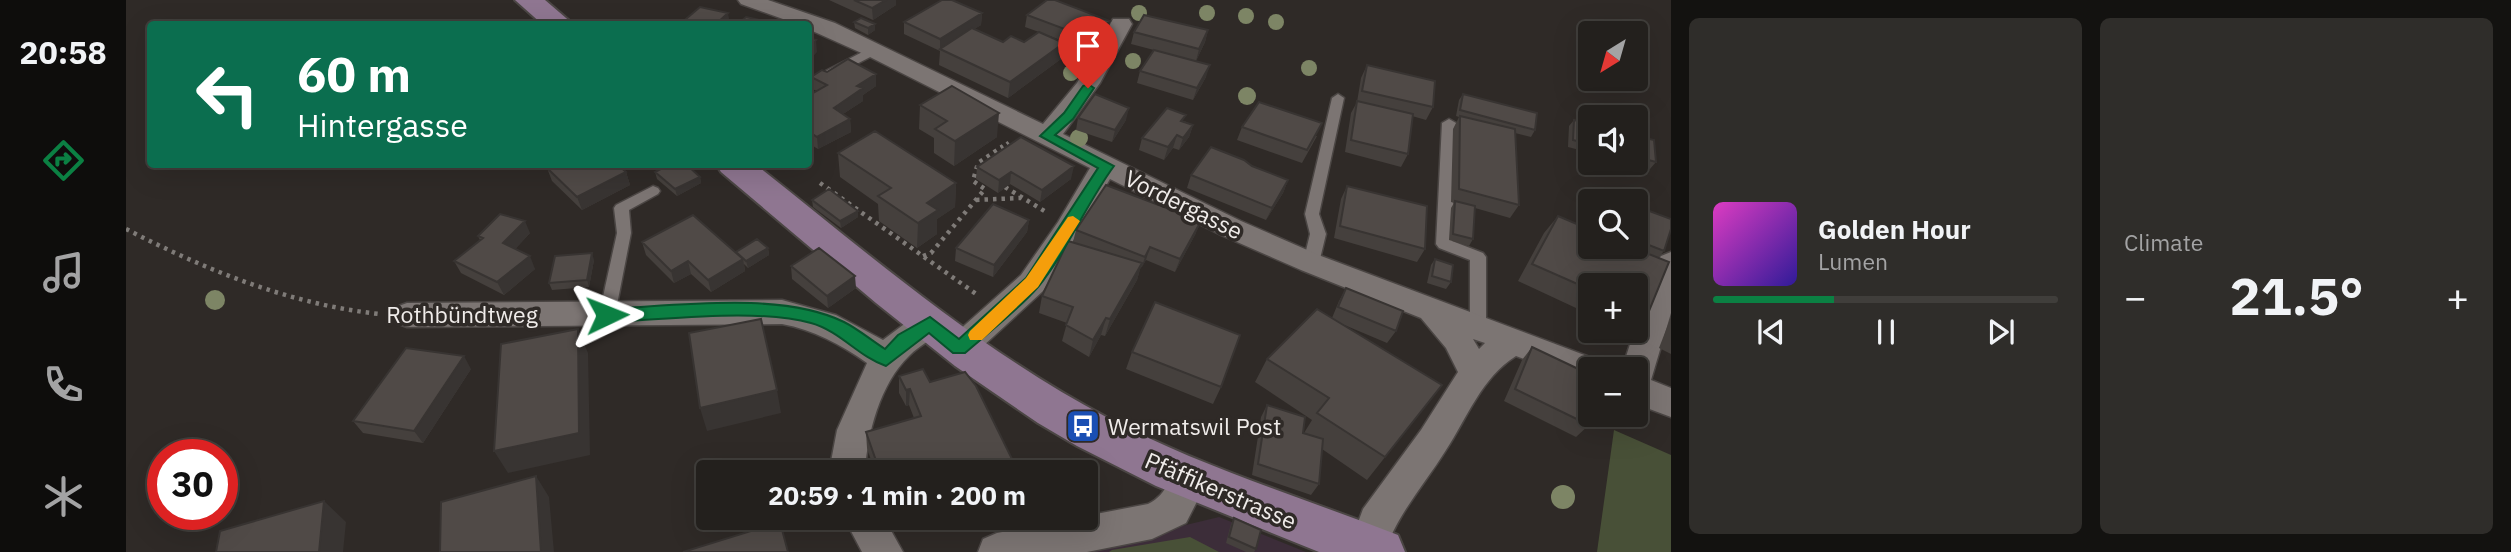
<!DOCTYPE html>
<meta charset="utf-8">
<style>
:root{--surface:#23201d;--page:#2f2d2a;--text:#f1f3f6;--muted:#a3a3a4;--line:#403e3b;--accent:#0b8043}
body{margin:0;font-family:"IBM Plex Sans",sans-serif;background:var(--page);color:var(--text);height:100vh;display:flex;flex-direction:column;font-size:26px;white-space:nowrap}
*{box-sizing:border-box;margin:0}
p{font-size:23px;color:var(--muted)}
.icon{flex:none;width:38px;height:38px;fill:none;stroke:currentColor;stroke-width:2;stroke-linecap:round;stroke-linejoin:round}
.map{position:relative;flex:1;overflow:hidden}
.side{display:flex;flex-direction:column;gap:18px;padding:18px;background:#131210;width:840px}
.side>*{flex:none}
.top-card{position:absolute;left:21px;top:21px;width:665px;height:147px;border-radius:7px;box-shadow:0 7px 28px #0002,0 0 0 2px var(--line);background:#0b6e4f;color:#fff;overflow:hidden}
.needle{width:46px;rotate:217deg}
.buttons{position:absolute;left:1452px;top:21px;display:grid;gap:14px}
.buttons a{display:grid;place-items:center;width:70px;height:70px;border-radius:7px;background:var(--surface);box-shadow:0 7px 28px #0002,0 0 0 2px var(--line);font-size:35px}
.speed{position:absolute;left:21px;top:439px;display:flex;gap:14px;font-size:35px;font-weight:700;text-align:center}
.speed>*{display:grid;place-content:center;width:91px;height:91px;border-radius:50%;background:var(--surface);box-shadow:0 7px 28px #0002,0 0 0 2px var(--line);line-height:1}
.speed .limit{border:10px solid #d22;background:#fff;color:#111}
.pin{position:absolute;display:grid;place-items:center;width:60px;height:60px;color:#fff;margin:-72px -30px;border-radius:50% 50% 50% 0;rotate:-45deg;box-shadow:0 0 7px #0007}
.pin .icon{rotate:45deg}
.me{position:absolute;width:77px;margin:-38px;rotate:88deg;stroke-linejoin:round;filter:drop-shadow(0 0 5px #0008)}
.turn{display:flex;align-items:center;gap:24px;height:147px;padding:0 35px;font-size:32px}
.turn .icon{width:91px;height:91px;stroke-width:2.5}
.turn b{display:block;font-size:49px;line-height:60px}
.big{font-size:52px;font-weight:700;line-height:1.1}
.side .tile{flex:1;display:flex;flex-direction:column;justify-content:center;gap:10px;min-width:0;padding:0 24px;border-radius:10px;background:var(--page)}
.song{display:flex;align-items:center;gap:21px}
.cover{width:84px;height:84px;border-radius:10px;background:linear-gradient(135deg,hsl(310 70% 55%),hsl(250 70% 35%))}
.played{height:7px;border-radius:4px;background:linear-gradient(90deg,var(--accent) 35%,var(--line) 35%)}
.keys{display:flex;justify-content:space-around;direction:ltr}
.heat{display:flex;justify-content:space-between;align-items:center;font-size:38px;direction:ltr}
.side .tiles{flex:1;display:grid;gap:18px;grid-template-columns:repeat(2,1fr)}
.trip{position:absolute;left:570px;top:460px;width:402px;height:70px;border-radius:7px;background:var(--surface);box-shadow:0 7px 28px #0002,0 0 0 2px var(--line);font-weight:700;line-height:70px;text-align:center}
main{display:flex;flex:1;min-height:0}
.menu{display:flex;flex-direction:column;width:126px;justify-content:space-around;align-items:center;background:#0e0d0c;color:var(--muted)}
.menu .icon{width:49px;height:49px}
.menu .selected{color:var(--accent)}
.menu b{font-size:32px;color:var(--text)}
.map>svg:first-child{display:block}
.education{fill:#3c2d39}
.green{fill:#485037}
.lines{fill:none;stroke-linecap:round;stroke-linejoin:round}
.service-casing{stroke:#4b4644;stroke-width:3}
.minor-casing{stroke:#4b4644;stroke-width:3}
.secondary-casing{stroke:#4b4644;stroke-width:4}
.path-far1{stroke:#7f7b78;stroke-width:3.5;stroke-dasharray:2.5 4.5;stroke-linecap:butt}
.path{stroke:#7f7b78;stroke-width:4.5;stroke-dasharray:3.5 5;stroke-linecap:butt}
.service{fill:#7c7573;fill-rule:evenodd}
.minor{fill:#7c7573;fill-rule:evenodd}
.secondary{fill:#8f7691;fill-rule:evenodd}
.tree{fill:#7d8565}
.wall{fill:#45403d}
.shaded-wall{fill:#383432}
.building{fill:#504a47;stroke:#383432;stroke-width:2}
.route{fill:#0b8043;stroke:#07532c;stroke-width:2}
.slow{fill:#f59e0b}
.labels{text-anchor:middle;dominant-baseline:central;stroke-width:7;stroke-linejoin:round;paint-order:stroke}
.street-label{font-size:23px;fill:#f0ecea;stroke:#2f2a27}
.poi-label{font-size:23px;fill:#f0ecea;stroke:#2f2a27;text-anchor:start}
</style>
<main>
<nav class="menu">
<b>20:58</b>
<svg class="icon selected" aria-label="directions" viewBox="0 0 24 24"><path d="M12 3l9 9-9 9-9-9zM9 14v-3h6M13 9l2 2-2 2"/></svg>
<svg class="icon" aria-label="music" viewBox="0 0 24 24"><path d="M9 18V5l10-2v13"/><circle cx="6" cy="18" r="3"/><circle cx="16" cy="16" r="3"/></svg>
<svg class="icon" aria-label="phone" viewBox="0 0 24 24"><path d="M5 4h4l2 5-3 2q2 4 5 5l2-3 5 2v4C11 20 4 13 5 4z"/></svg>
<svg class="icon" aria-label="climate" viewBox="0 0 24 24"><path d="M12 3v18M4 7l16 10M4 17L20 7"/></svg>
</nav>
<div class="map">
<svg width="1545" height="552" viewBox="0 0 1545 552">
<rect width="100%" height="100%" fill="#2f2a27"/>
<!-- education -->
<path class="education" d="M 1093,517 L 1180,552 L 969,552 L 981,544 Z"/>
<!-- green -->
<path class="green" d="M 1488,430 L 1545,455 L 1545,552 L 1471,552 Z
M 1064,537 L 1093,552 L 983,552 L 986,550 Z"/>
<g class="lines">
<!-- service casing -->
<g class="service-casing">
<path id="service" d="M 748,46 L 754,50 L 752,53 L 682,89 L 682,80 Z
M 1212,94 L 1218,98 L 1193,214 L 1200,234 L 1193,263 L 1185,269 L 1177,263 L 1184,234 L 1179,214 L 1206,98 Z
M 1323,119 L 1330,123 L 1326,241 L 1357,253 L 1360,257 L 1360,327 L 1358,332 L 1346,332 L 1344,327 L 1344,260 L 1313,248 L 1310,244 L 1316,123 Z
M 527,186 L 532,188 L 534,191 L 532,194 L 503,210 L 505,233 L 489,315 L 487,319 L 475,319 L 473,315 L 491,233 L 488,208 L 490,205 Z"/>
</g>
<!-- minor casing -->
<g class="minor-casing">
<path id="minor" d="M 612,0 L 642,0 L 709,23 L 917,124 L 951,83 L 987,19 L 1003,19 L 1006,24 L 974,83 L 937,134 L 1115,221 L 1195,256 L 1477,362 L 1481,369 L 1465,369 L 1465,384 L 1390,356 C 1356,377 1341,418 1320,450 C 1299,484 1271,514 1259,552 L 1221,552 L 1237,509 L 1295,430 L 1332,372 L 1320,348 L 1295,318 L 1175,270 L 1095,235 L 984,179 L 917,291 L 844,358 L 833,362 L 822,358 L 817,349 L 822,340 L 895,275 L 932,222 L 964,168 L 740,55 L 682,29 L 682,24 L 671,24 L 615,4 ZM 1347,339 L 1359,343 L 1353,349 Z
M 1545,252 L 1545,313 L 1525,380 L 1545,388 L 1545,417 L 1510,404 L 1510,369 L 1496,369 L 1530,263 L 1535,256 Z
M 656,300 L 710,315 L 757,340 L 781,322 L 804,312 L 815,315 L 820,324 C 812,338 794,344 783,356 C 754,384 741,434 739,472 L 703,472 L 711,430 L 741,363 C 714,344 688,330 656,324 L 281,327 L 270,323 L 265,315 L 270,307 L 281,303 Z
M 1064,464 L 1077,468 L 1082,480 L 1060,523 L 1026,539 L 961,552 L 852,552 L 857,539 L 871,533 L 1022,504 C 1044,494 1041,472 1064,464 Z
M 718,518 L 758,518 L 777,552 L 736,552 Z"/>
</g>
<!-- secondary casing -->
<g class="secondary-casing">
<path id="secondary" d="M 389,0 L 419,0 L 447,24 L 416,24 Z
M 590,164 L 629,164 C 743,254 853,350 982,418 C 1075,467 1175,497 1272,535 L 1279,552 L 1193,552 L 1030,486 L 951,446 L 912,423 L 829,366 L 750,303 L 595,172 Z"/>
</g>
<!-- path-far1 -->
<path class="path-far1" d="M 875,148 L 883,142"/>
<!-- path -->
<path class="path" d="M 694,183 L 853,296
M 879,187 L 920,212
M 850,200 L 895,198
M 0,229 C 80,270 163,304 253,314
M 797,256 L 805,253 L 859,189 L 847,181 L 852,163 L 877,146"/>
<!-- service -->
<use href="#service" class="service"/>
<!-- minor -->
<use href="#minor" class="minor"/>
<!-- secondary -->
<use href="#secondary" class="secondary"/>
</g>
<!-- trees -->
<g class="tree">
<circle cx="1013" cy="13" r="8"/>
<circle cx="1081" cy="13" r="8"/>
<circle cx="1120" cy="16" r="8"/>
<circle cx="1150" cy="22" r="8"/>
<circle cx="1007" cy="61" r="8"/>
<circle cx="1183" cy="68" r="8"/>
<circle cx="945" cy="73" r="8"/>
<circle cx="1121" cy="96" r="9"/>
<circle cx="953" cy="138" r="9"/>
<circle cx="89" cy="300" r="10"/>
<circle cx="1437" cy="497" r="12"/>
</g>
<!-- wall -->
<path class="wall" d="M 703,0 L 770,0 L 770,5 L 747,20 Z
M 856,13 L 855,25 L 848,29 L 877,42 L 898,42 L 913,32 L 899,27 L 901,15 L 984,21 L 982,33 L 965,48 L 950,43 L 947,45 L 921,35 L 938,43 L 935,59 L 882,98 L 813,65 L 814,51 L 778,34 L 778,22 Z
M 728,22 L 749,30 L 742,35 L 729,28 Z
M 1082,30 L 1079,42 L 1070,61 L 1080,77 L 1067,100 L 1011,83 L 1014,71 L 1028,50 L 1005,44 L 1008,32 Z
M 1241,65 L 1307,107 L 1300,120 L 1286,116 L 1282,154 L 1275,167 L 1219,152 L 1225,113 L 1231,102 L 1235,78 Z
M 701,72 L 750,74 L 750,86 L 737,95 L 737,101 L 717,114 L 724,119 L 725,132 L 692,149 L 682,143 L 682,96 L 691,91 L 686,89 L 685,77 Z
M 1337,94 L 1409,130 L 1405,137 L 1389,133 L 1393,205 L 1384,218 L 1349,208 L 1347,239 L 1343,246 L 1323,240 L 1325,208 L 1328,203 L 1325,202 L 1327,129 L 1333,117 L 1330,116 L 1333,100 Z
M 794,105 L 871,137 L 828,166 L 808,153 L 808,138 L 793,129 Z
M 952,118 L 1000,120 L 986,142 L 950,130 Z
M 1448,120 L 1465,124 L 1465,153 L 1442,147 L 1443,126 Z
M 1058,121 L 1067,125 L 1063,137 L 1053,150 L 1047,148 L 1038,160 L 1013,150 L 1016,138 Z
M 1116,127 L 1191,136 L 1176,163 L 1111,140 Z
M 1510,136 L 1530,162 L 1524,169 L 1501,163 L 1510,163 Z
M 712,153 L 830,183 L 829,207 L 811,219 L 811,234 L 791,248 L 753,221 L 752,204 L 714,177 Z
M 1126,166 L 1162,180 L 1157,193 L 1140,220 L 1061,188 L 1065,175 Z
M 851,167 L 945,179 L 914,202 L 884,184 L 872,193 L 850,179 Z
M 421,168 L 500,172 L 504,185 L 456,210 L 426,181 Z
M 529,172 L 574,177 L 575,183 L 551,196 L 531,179 Z
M 1221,186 L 1299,249 L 1291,262 L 1208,238 L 1215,199 Z
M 686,200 L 732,217 L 715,228 L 687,207 Z
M 1510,206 L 1538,251 L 1532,258 L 1521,316 L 1510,327 L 1510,285 L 1465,285 L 1465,315 L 1392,281 L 1418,233 L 1432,216 L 1465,247 L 1510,247 Z
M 903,220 L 901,232 L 867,277 L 829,261 L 830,248 Z
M 950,230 L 1070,233 L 1049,272 L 1020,260 L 1014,269 L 1011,280 L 979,336 L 975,335 L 963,357 L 936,341 L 941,323 L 913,313 L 916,296 L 947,242 Z
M 404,233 L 389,249 L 409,269 L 378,295 L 335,273 L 328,261 L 354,240 L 352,236 Z
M 516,242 L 610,253 L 642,248 L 643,255 L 622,268 L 618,264 L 619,271 L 585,292 L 565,274 L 548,283 L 520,255 Z
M 1309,259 L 1325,282 L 1320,289 L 1301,283 L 1305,265 Z
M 468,260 L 463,287 L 426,290 L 423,283 Z
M 665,266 L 730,288 L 702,308 L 666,279 Z
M 1220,288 L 1270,331 L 1261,343 L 1216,324 L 1316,385 L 1241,480 L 1196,449 L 1193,484 L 1185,495 L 1126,475 L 1135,417 L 1141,405 L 1177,433 L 1178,433 L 1186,420 L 1129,382 L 1141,359 L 1206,318 L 1213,301 Z
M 1545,317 L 1545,354 L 1533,348 Z
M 1406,347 L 1463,425 L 1450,437 L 1378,401 L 1396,360 Z
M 1006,352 L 1095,387 L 1087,404 L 1000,369 Z
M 345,369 L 297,443 L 237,433 L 227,421 Z
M 773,376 L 804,382 L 889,465 L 887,472 L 749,472 L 741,448 L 740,432 L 788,418 L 783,405 L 780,406 L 773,393 Z
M 1108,518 L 1130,549 L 1128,552 L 1120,552 L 1100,543 L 1105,524 Z"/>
<!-- shaded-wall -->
<path class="shaded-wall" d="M 760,0 L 770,0 L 770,5 L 747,20 L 746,8 Z
M 602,13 L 604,24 L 590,24 Z
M 856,13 L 855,25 L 816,50 L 814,49 L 814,39 Z
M 984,21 L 982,33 L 965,48 L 967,36 Z
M 749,24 L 749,30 L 742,35 L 742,28 Z
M 1082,30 L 1079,42 L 1070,61 L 1073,49 Z
M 952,31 L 950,43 L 947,45 L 949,33 Z
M 690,40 L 691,52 L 682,62 L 682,48 Z
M 938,43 L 935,59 L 882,98 L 884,82 Z
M 1084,65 L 1080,77 L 1067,100 L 1071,88 Z
M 750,74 L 750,86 L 737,95 L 737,101 L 708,120 L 708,108 L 731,86 Z
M 1003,108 L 1000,120 L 986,142 L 989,130 Z
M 873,113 L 871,137 L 828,166 L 829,141 Z
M 724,119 L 725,132 L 692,149 L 691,137 Z
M 1067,125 L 1063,137 L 1053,150 L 1057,138 Z
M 1051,135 L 1047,148 L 1038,160 L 1042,147 Z
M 948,166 L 945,179 L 914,202 L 916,190 Z
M 500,172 L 504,185 L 456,210 L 451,197 Z
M 885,172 L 884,184 L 872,193 L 873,180 Z
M 574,177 L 575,183 L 551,196 L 549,189 Z
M 1162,180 L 1157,193 L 1140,220 L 1146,208 Z
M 830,183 L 829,207 L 811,219 L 811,234 L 791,248 L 792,223 L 801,203 Z
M 732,211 L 732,217 L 715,228 L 714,221 Z
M 903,220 L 901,232 L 867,277 L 868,265 Z
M 399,221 L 404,233 L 383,256 L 377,243 Z
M 1075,221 L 1070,233 L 1049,272 L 1054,259 Z
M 1024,247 L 1020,260 L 1015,269 L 1019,257 Z
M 642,248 L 643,255 L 622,268 L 620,261 Z
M 466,253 L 468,260 L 463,287 L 461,280 Z
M 404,256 L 409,269 L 378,295 L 371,282 Z
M 617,259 L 619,271 L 585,292 L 582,280 Z
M 562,261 L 565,274 L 548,283 L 545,271 Z
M 1016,263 L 1011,280 L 979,336 L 984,319 Z
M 729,276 L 730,288 L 702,308 L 701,296 Z
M 980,318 L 975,335 L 963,357 L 967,340 Z
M 452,329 L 462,353 L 464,455 L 382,473 L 368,451 Z
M 338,356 L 345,369 L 297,443 L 288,431 Z
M 784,389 L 783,405 L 780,406 L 780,390 Z
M 651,390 L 655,413 L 581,431 L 574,408 Z
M 889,465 L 887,472 L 864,472 Z
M 410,476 L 423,497 L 428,552 L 415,552 Z
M 198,501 L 220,522 L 217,552 L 193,552 Z"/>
<!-- building -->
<path class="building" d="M 728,0 L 760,0 L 746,8 Z
M 816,0 L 826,0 L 856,13 L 814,39 L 778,22 Z
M 921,0 L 929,0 L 984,21 L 967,36 L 952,31 L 949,33 L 901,15 Z
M 574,7 L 602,13 L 590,24 L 554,24 Z
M 1018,15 L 1082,30 L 1073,49 L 1008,32 Z
M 620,17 L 651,24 L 612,24 Z
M 735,18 L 749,24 L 742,28 L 728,22 Z
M 846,28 L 877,42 L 885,36 L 898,42 L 913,32 L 938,43 L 884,82 L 814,49 Z
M 682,38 L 690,40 L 682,48 Z
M 1028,50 L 1084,65 L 1071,88 L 1014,71 Z
M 722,59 L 750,74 L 731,86 L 737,88 L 708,108 L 724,119 L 691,137 L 682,131 L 682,96 L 701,85 L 685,77 L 696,70 L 701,72 Z
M 1241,65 L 1309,81 L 1307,107 L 1236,91 Z
M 826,86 L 873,113 L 829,141 L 809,129 L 821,121 L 794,105 Z
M 969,94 L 1003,108 L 989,130 L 952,118 Z
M 1337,94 L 1411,113 L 1409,130 L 1334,110 Z
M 1231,101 L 1287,114 L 1282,154 L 1225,140 Z
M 1133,102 L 1196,123 L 1181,150 L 1116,127 Z
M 1041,108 L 1060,115 L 1055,121 L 1067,125 L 1057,138 L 1051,135 L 1042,147 L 1016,138 Z
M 1334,116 L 1389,129 L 1393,205 L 1333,189 Z
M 1448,120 L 1465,124 L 1465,145 L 1447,140 Z
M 749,131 L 830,183 L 801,203 L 812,210 L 792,223 L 752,196 L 765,188 L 712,153 Z
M 1510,136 L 1528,140 L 1530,162 L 1510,157 Z
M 895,137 L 948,166 L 916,190 L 885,172 L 873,180 L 851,167 Z
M 1085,147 L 1118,160 L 1126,166 L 1162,180 L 1146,208 L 1065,175 Z
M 429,164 L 491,164 L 500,172 L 451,197 L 421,168 Z
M 544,164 L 560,164 L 574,177 L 549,189 L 529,172 Z
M 980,185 L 1075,221 L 1054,259 L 1024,247 L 1019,257 L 950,230 Z
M 1221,186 L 1301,206 L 1299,249 L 1214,226 Z
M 703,189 L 732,211 L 714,221 L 686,200 Z
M 1329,201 L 1349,206 L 1347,239 L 1327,234 Z
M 867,204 L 903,220 L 868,265 L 830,248 Z
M 1510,206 L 1545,219 L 1545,229 L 1538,251 L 1510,240 Z
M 374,214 L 399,221 L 377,243 L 404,256 L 371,282 L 328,261 L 357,238 L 352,236 Z
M 567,215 L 617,259 L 582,280 L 562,261 L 545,271 L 516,242 Z
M 1432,216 L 1465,230 L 1465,247 L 1505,247 L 1543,262 L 1521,316 L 1510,311 L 1510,285 L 1465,285 L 1465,290 L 1406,264 Z
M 631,239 L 642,248 L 620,261 L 610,252 Z
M 942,241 L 1016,263 L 984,319 L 980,318 L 967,340 L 940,325 L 947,307 L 916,296 Z
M 693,248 L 729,276 L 701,296 L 665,266 Z
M 466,253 L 461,280 L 423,283 L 429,256 Z
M 1309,259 L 1327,265 L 1325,282 L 1306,276 Z
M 1220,288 L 1277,311 L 1270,331 L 1212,307 Z
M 1029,302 L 1114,335 L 1095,387 L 1006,352 Z
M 1191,309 L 1316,385 L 1259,457 L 1191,413 L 1203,398 L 1141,359 Z
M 635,319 L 651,390 L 574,408 L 563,333 Z
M 452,329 L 453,433 L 368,451 L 375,344 Z
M 1406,347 L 1465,375 L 1465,415 L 1466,415 L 1463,425 L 1389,389 Z
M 280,348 L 338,356 L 288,431 L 227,421 Z
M 797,369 L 804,382 L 839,372 L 850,386 L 889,465 L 864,472 L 754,472 L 740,432 L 795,416 L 784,389 L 780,390 L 773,376 Z
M 1141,405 L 1179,417 L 1177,433 L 1197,439 L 1193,484 L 1132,464 Z
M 410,476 L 415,552 L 314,552 L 315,502 Z
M 198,501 L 193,552 L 90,552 L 94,531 Z
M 1108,518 L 1135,530 L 1130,549 L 1103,537 Z
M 654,522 L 662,552 L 557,552 Z"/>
<!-- route -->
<path class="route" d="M 962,84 L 968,88 L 947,119 L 929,135 L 988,166 C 960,204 942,250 912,287 C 891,311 863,332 839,353 L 827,353 L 803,333 L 760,366 C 733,357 714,331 685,323 C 631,308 539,320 481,322 L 472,315 L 481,309 C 550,306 655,291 718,322 C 732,329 745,340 759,349 L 772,335 L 804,317 L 833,339 L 900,278 L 972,168 L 914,136 L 938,113 L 957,86 Z"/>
<!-- slow -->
<path class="slow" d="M 947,216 L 954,221 L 912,287 L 856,340 L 844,340 L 842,335 L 844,331 L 900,278 L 942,217 Z"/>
<!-- icons -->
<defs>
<g id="bus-square" transform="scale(1.75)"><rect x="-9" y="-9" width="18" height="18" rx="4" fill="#1a4fb4" stroke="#2f2a27"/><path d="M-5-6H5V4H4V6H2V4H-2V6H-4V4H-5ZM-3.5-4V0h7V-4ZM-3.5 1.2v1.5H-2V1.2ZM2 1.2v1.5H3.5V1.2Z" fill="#fff"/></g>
</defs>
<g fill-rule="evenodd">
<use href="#bus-square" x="957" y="426"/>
</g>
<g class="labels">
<!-- street labels -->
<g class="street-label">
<text transform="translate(1058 204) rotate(26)">Vordergasse</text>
<text x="336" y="314">Rothbündtweg</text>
<text transform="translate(1095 490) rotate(23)">Pfäffikerstrasse</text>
</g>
<!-- poi labels -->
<g class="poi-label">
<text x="982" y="426">Wermatswil Post</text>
</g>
</g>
</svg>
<div class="buttons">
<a><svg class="needle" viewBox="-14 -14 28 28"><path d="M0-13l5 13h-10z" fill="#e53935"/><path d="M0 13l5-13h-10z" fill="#a3a3a4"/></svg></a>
<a><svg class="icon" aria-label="sound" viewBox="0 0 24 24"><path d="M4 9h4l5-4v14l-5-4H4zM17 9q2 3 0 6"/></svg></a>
<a><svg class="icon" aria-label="search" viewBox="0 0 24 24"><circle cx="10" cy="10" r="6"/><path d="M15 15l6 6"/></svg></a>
<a>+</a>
<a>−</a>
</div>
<div class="speed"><div class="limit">30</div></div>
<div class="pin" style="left:962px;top:88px;background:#d93025"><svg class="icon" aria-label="arrive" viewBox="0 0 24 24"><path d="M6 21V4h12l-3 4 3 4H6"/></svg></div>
<svg class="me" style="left:481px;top:315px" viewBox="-20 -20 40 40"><path d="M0-17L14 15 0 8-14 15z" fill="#0b8043" stroke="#fff" stroke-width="4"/></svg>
<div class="trip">20:59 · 1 min · 200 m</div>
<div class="top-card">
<div class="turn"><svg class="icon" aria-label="left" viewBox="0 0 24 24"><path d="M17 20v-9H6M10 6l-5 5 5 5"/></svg><div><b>60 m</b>Hintergasse</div></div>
</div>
</div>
<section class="side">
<div class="tiles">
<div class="tile">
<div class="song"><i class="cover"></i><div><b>Golden Hour</b><p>Lumen</p></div></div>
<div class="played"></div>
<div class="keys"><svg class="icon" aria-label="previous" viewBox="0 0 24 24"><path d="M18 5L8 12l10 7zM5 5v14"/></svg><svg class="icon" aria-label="pause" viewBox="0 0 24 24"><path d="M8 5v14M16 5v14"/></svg><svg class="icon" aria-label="next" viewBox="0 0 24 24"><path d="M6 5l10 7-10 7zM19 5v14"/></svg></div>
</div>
<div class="tile"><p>Climate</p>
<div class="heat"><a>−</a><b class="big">21.5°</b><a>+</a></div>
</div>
</div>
</section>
</main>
